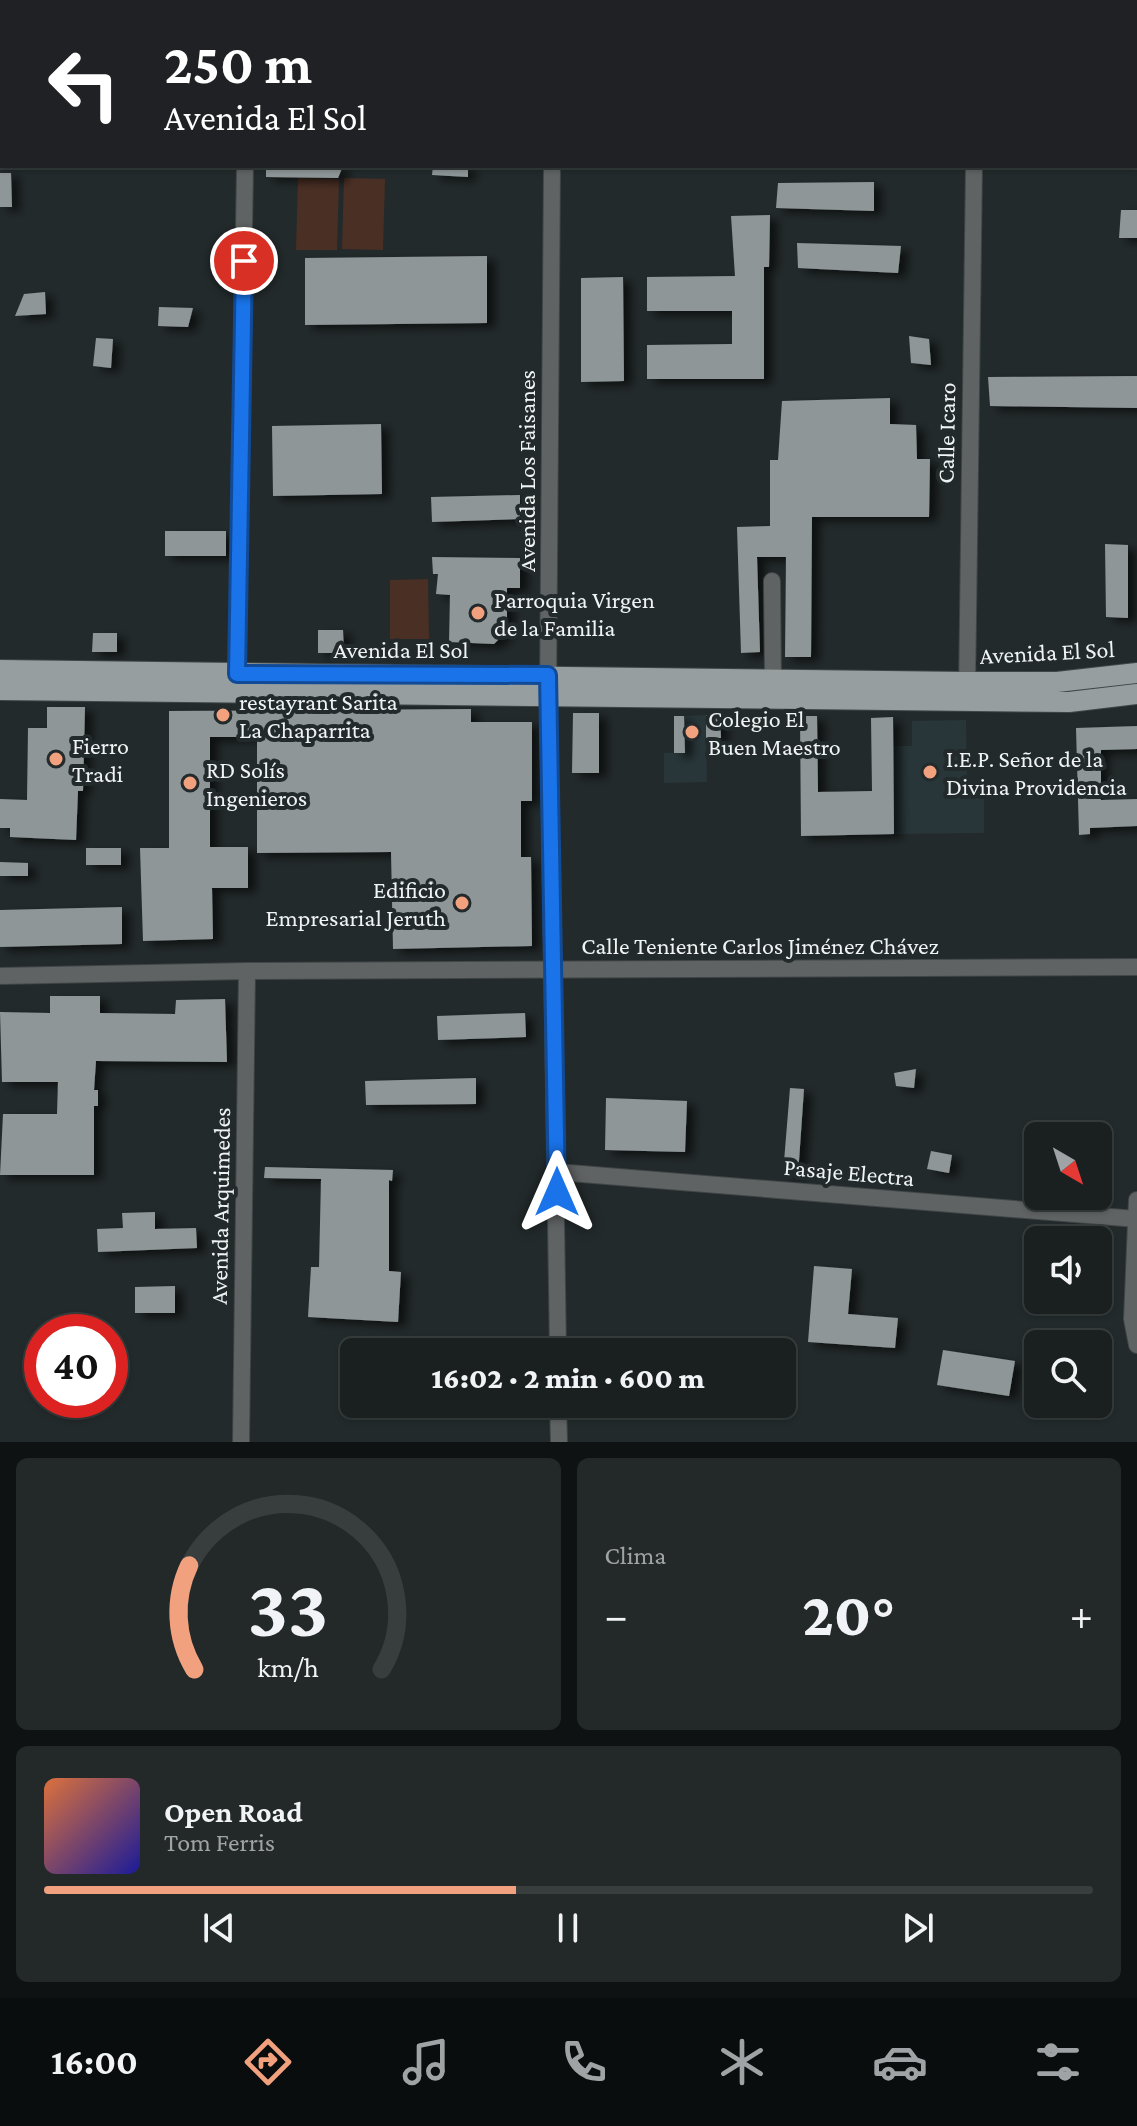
<!DOCTYPE html>
<html lang="es">
<meta charset="utf-8">
<style>
:root{--surface:#1a2020;--page:#232829;--text:#f1f3f6;--muted:#9fa3a5;--line:#383e3e;--accent:#f2a17e}
body{margin:0;font-family:"Crimson Pro",serif;background:var(--page);color:var(--text);height:100vh;display:flex;flex-direction:column;font-size:30px;white-space:nowrap}
*{box-sizing:border-box;margin:0}
p{font-size:26px;color:var(--muted)}
.icon{flex:none;width:44px;height:44px;fill:none;stroke:currentColor;stroke-width:2;stroke-linecap:round;stroke-linejoin:round}
.map{position:relative;height:1442px;overflow:hidden}
.sheet{display:flex;flex-direction:column;gap:16px;padding:16px;background:#0e1212;flex:1}
.sheet>*{flex:none}
.hud{position:absolute;left:0px;top:0px;width:1138px;height:168px;box-shadow:0 2px 6px #0004,0 0 0 2px var(--line);background:#202124;color:#fff;overflow:hidden}
.needle{width:52px;rotate:141deg}
.buttons{position:absolute;left:1024px;top:1122px;display:grid;gap:16px}
.buttons a{display:grid;place-items:center;width:88px;height:88px;border-radius:12px;background:var(--surface);box-shadow:0 2px 6px #0004,0 0 0 2px var(--line);font-size:40px}
.speed{position:absolute;left:24px;top:1314px;display:flex;gap:16px;font-size:40px;font-weight:700;text-align:center}
.speed>*{display:grid;place-content:center;width:104px;height:104px;border-radius:50%;background:var(--surface);box-shadow:0 2px 6px #0004,0 0 0 2px var(--line);line-height:1}
.speed .limit{border:12px solid #d22;background:#fff;color:#111}
.pin{position:absolute;display:grid;place-items:center;width:68px;height:68px;color:#fff;margin:-34px;border:4px solid #fff;border-radius:50%;box-shadow:0 2px 8px #0007}
.me{position:absolute;width:88px;margin:-44px;rotate:0deg;stroke-linejoin:round;filter:drop-shadow(0 0 6px #0008)}
.turn{display:flex;align-items:center;gap:28px;height:168px;padding:0 32px;font-size:36px}
.turn .icon{width:104px;height:104px;stroke-width:2.5}
.turn b{display:block;font-size:56px;line-height:68px}
.big{font-size:60px;font-weight:800;line-height:1.1}
.sheet .widget{flex:1;display:flex;flex-direction:column;justify-content:center;gap:12px;min-width:0;padding:0 28px;border-radius:12px;background:var(--page)}
.sheet .dial{align-items:center;gap:0}
.dial svg{height:208px;overflow:visible;fill:none;stroke:var(--line);stroke-width:7;stroke-linecap:round;text-anchor:middle}
.dial text{fill:var(--text);stroke:none}
.song{display:flex;align-items:center;gap:24px}
.cover{width:96px;height:96px;border-radius:12px;background:linear-gradient(135deg,hsl(20 70% 55%),hsl(240 70% 35%))}
.played{height:8px;border-radius:4px;background:linear-gradient(90deg,var(--accent) 45%,var(--line) 45%)}
.keys{display:flex;justify-content:space-around;direction:ltr}
.heat{display:flex;justify-content:space-between;align-items:center;font-size:44px;direction:ltr}
.sheet .tiles{flex:1;display:grid;gap:16px;grid-template-columns:1fr 1fr}
.widget:last-child{grid-column:span 2}
.trip{position:absolute;left:340px;top:1338px;width:456px;height:80px;border-radius:12px;background:var(--surface);box-shadow:0 2px 6px #0004,0 0 0 2px var(--line);font-weight:800;line-height:80px;text-align:center}
.dock{display:flex;height:128px;justify-content:space-around;align-items:center;background:#0a0d0d;color:var(--muted)}
.dock .icon{width:56px;height:56px}
.dock .on{color:var(--accent)}
.dock b{font-size:36px;color:var(--text)}
.map>svg:first-child{display:block}
.built{fill:#283639}
.green{fill:#4a2f24}
.building{fill:#8e9697;filter:url(#shadow)}
.lines{fill:none;stroke-linecap:round;stroke-linejoin:round}
.minor-casing{stroke:#404647;stroke-width:18}
.major-casing{stroke:#404647;stroke-width:22}
.minor{stroke:#606364;stroke-width:16}
.major{stroke:#979e9f;stroke-width:20}
.route-casing{stroke:#114b97;stroke-width:20}
.route{stroke:#1a73e8;stroke-width:14}
.poi-dot{fill:#f2a17e;stroke:#232a2b;stroke-width:3}
.labels{text-anchor:middle;dominant-baseline:central;stroke-width:8;stroke-linejoin:round;paint-order:stroke}
.street-label{font-size:24px;fill:#eff3f4;stroke:#232a2b}
.poi-label{font-size:24px;fill:#eff3f4;stroke:#232a2b;text-anchor:start}
</style>
<div class="map">
<svg width="1137" height="1442" viewBox="0 0 1137 1442">
<defs>
<filter id="shadow"><feDropShadow dx="8" dy="4.5" stdDeviation="4" flood-color="#0009"/></filter>
</defs>
<rect width="100%" height="100%" fill="#232a2b"/>
<!-- built -->
<path class="built" d="M 706,715 L 707,782 L 664,783 L 664,753 L 685,753 L 684,716 Z
M 966,720 L 967,798 L 984,798 L 984,833 L 894,834 L 893,746 L 912,746 L 912,721 Z"/>
<!-- green -->
<path class="green" d="M 298,178 L 339,179 L 337,250 L 296,250 Z
M 344,178 L 385,179 L 383,250 L 342,249 Z
M 428,579 L 429,639 L 390,639 L 390,580 Z"/>
<!-- building -->
<path class="building" d="M 266,166 L 343,166 L 338,178 L 266,177 Z
M 433,166 L 468,166 L 468,177 L 432,175 Z
M 0,173 L 11,173 L 12,207 L 0,207 Z
M 874,182 L 874,211 L 776,208 L 778,183 Z
M 1121,210 L 1137,210 L 1137,238 L 1119,238 Z
M 770,215 L 769,267 L 764,267 L 764,379 L 647,379 L 647,345 L 732,344 L 732,311 L 647,311 L 647,277 L 735,276 L 731,216 Z
M 797,243 L 901,246 L 898,273 L 798,268 Z
M 487,256 L 487,323 L 305,325 L 305,258 Z
M 623,277 L 624,381 L 581,382 L 581,278 Z
M 45,292 L 46,314 L 15,316 L 24,294 Z
M 159,307 L 193,308 L 188,327 L 158,326 Z
M 909,336 L 929,339 L 931,365 L 911,363 Z
M 96,338 L 113,339 L 111,368 L 93,366 Z
M 1137,376 L 1137,408 L 990,406 L 988,377 Z
M 890,398 L 890,424 L 916,425 L 917,459 L 930,459 L 929,517 L 812,517 L 811,657 L 785,657 L 786,557 L 757,557 L 760,652 L 741,653 L 737,527 L 770,526 L 770,460 L 778,460 L 782,401 Z
M 381,424 L 382,494 L 273,496 L 272,426 Z
M 520,495 L 520,519 L 432,522 L 431,497 Z
M 165,531 L 226,531 L 226,556 L 165,556 Z
M 1105,544 L 1128,545 L 1128,618 L 1106,617 Z
M 432,557 L 520,558 L 520,588 L 507,588 L 507,631 L 494,644 L 449,642 L 450,595 L 436,594 L 438,574 L 433,574 Z
M 318,630 L 343,630 L 344,653 L 318,653 Z
M 93,633 L 117,633 L 117,652 L 92,652 Z
M 47,707 L 85,707 L 83,791 L 78,791 L 76,840 L 10,837 L 10,828 L 0,828 L 0,799 L 27,800 L 28,728 L 47,728 Z
M 471,709 L 471,722 L 532,722 L 532,801 L 521,801 L 521,857 L 531,857 L 532,946 L 393,949 L 391,852 L 257,853 L 257,737 L 210,737 L 210,847 L 248,847 L 248,888 L 212,888 L 213,939 L 143,941 L 140,848 L 169,848 L 169,711 Z
M 573,713 L 599,713 L 599,773 L 572,773 Z
M 706,715 L 720,715 L 721,738 L 706,738 Z
M 674,716 L 684,716 L 685,753 L 674,753 Z
M 800,716 L 817,716 L 818,792 L 872,791 L 871,718 L 893,717 L 894,834 L 801,836 Z
M 1137,726 L 1137,749 L 1101,750 L 1101,800 L 1137,799 L 1137,826 L 1090,828 L 1090,834 L 1079,835 L 1076,728 Z
M 86,848 L 121,848 L 121,865 L 86,865 Z
M 0,862 L 28,863 L 28,876 L 0,876 Z
M 122,907 L 122,944 L 0,947 L 0,910 Z
M 50,996 L 100,996 L 100,1013 L 175,1014 L 176,1000 L 225,999 L 227,1062 L 96,1061 L 94,1090 L 98,1090 L 98,1106 L 94,1106 L 94,1175 L 0,1175 L 3,1114 L 57,1114 L 58,1082 L 2,1082 L 0,1012 L 50,1013 Z
M 525,1013 L 526,1037 L 438,1040 L 437,1016 Z
M 916,1069 L 914,1088 L 896,1086 L 894,1073 Z
M 476,1078 L 476,1104 L 366,1105 L 365,1081 Z
M 790,1088 L 804,1089 L 798,1175 L 783,1174 Z
M 606,1098 L 687,1101 L 685,1152 L 605,1150 Z
M 931,1151 L 952,1155 L 949,1173 L 927,1169 Z
M 265,1167 L 393,1170 L 392,1181 L 389,1180 L 389,1271 L 401,1272 L 398,1322 L 308,1317 L 311,1267 L 319,1267 L 321,1179 L 264,1178 Z
M 155,1212 L 155,1229 L 196,1228 L 197,1248 L 98,1252 L 97,1229 L 123,1228 L 122,1213 Z
M 814,1266 L 852,1269 L 848,1314 L 898,1318 L 895,1348 L 808,1342 Z
M 175,1286 L 175,1313 L 135,1313 L 135,1287 Z
M 943,1350 L 1015,1361 L 1009,1396 L 937,1385 Z"/>
<g class="lines">
<!-- minor casing -->
<g class="minor-casing">
<path id="minor" d="M 839,0 L 846,2
M 247,2 L 247,0
M 553,2 L 553,0
M 1055,2 L 1061,0
M 552,166 L 548,695 L 558,1352
M 772,581 L 773,678
M 237,684 L 245,166
M 967,692 L 974,166
M 0,976 L 247,971 L 1137,967
M 557,1172 L 1137,1219
M 1137,1200 L 1132,1319 L 1137,1345
M 558,1404 L 559,1442
M 241,1442 L 247,971"/>
</g>
<!-- major casing -->
<g class="major-casing">
<path id="major" d="M 0,670 L 966,682 L 1057,682 L 1137,673
M 0,690 L 1069,702 L 1137,694"/>
</g>
<!-- minor -->
<use href="#minor" class="minor"/>
<!-- major -->
<use href="#major" class="major"/>
</g>
<g class="lines">
<!-- route casing -->
<g class="route-casing">
<path id="route" d="M 244,261 L 237,674 L 548,675 L 557,1192"/>
</g>
<!-- route -->
<use href="#route" class="route"/>
</g>
<!-- markers -->
<g class="poi-dot">
<circle cx="478" cy="613" r="8"/>
<circle cx="223" cy="715" r="8"/>
<circle cx="692" cy="732" r="8"/>
<circle cx="56" cy="759" r="8"/>
<circle cx="930" cy="772" r="8"/>
<circle cx="190" cy="783" r="8"/>
<circle cx="462" cy="903" r="8"/>
</g>
<g class="labels">
<!-- street labels -->
<g class="street-label">
<text transform="translate(946 433) rotate(-89)">Calle Icaro</text>
<text transform="translate(526 471) rotate(-90)">Avenida Los Faisanes</text>
<text x="401" y="649">Avenida El Sol</text>
<text transform="translate(1047 652) rotate(-3)">Avenida El Sol</text>
<text x="760" y="945">Calle Teniente Carlos Jiménez Chávez</text>
<text transform="translate(849 1172) rotate(5)">Pasaje Electra</text>
<text transform="translate(220 1206) rotate(-89)">Avenida Arquimedes</text>
</g>
<!-- poi labels -->
<g class="poi-label">
<text x="494" y="599">Parroquia Virgen<tspan x="494" dy="28">de la Familia</tspan></text>
<text x="239" y="701">restayrant Sarita<tspan x="239" dy="28">La Chaparrita</tspan></text>
<text x="708" y="718">Colegio El<tspan x="708" dy="28">Buen Maestro</tspan></text>
<text x="72" y="745">Fierro<tspan x="72" dy="28">Tradi</tspan></text>
<text x="946" y="758">I.E.P. Señor de la<tspan x="946" dy="28">Divina Providencia</tspan></text>
<text x="206" y="769">RD Solís<tspan x="206" dy="28">Ingenieros</tspan></text>
<text x="446" y="889" text-anchor="end">Edificio<tspan x="446" dy="28">Empresarial Jeruth</tspan></text>
</g>
</g>
</svg>
<div class="buttons">
<a><svg class="needle" viewBox="-14 -14 28 28"><path d="M0-13l5 13h-10z" fill="#e53935"/><path d="M0 13l5-13h-10z" fill="#9fa3a5"/></svg></a>
<a><svg class="icon" aria-label="sound" viewBox="0 0 24 24"><path d="M4 9h4l5-4v14l-5-4H4zM17 9q2 3 0 6"/></svg></a>
<a><svg class="icon" aria-label="search" viewBox="0 0 24 24"><circle cx="10" cy="10" r="6"/><path d="M15 15l6 6"/></svg></a>
</div>
<div class="speed"><div class="limit">40</div></div>
<div class="pin" style="left:244px;top:261px;background:#d93025"><svg class="icon" aria-label="arrive" viewBox="0 0 24 24"><path d="M6 21V4h12l-3 4 3 4H6"/></svg></div>
<svg class="me" style="left:557px;top:1192px" viewBox="-20 -20 40 40"><path d="M0-17L14 15 0 8-14 15z" fill="#1a73e8" stroke="#fff" stroke-width="4"/></svg>
<div class="trip">16:02 · 2 min · 600 m</div>
<div class="hud">
<div class="turn"><svg class="icon" aria-label="left" viewBox="0 0 24 24"><path d="M17 20v-9H6M10 6l-5 5 5 5"/></svg><div><b>250 m</b>Avenida El Sol</div></div>
</div>
</div>
<section class="sheet">
<div class="tiles">
<div class="widget dial"><svg viewBox="0 0 100 80">
<path d="M14 69A42 42 0 1 1 86 69"/>
<path d="M14 69A42 42 0 0 1 12 29" stroke="#f2a17e"/>
<text x="50" y="56" font-size="32" font-weight="700">33</text>
<text x="50" y="72" font-size="11">km/h</text>
</svg></div>
<div class="widget"><p>Clima</p>
<div class="heat"><a>−</a><b class="big">20°</b><a>+</a></div>
</div>
<div class="widget">
<div class="song"><i class="cover"></i><div><b>Open Road</b><p>Tom Ferris</p></div></div>
<div class="played"></div>
<div class="keys"><svg class="icon" aria-label="previous" viewBox="0 0 24 24"><path d="M18 5L8 12l10 7zM5 5v14"/></svg><svg class="icon" aria-label="pause" viewBox="0 0 24 24"><path d="M8 5v14M16 5v14"/></svg><svg class="icon" aria-label="next" viewBox="0 0 24 24"><path d="M6 5l10 7-10 7zM19 5v14"/></svg></div>
</div>
</div>
</section>
<nav class="dock">
<b>16:00</b>
<svg class="icon on" aria-label="directions" viewBox="0 0 24 24"><path d="M12 3l9 9-9 9-9-9zM9 14v-3h6M13 9l2 2-2 2"/></svg>
<svg class="icon" aria-label="music" viewBox="0 0 24 24"><path d="M9 18V5l10-2v13"/><circle cx="6" cy="18" r="3"/><circle cx="16" cy="16" r="3"/></svg>
<svg class="icon" aria-label="phone" viewBox="0 0 24 24"><path d="M5 4h4l2 5-3 2q2 4 5 5l2-3 5 2v4C11 20 4 13 5 4z"/></svg>
<svg class="icon" aria-label="climate" viewBox="0 0 24 24"><path d="M12 3v18M4 7l16 10M4 17L20 7"/></svg>
<svg class="icon" aria-label="car" viewBox="0 0 24 24"><path d="M5 17H2v-5l4-1 3-4h7l3 4 3 1v5h-3M9 17h6M6 11h13"/><circle cx="7" cy="17" r="2"/><circle cx="17" cy="17" r="2"/></svg>
<svg class="icon" aria-label="filters" viewBox="0 0 24 24"><path d="M4 7h16M4 17h16"/><circle cx="9" cy="7" r="2"/><circle cx="15" cy="17" r="2"/></svg>
</nav>
